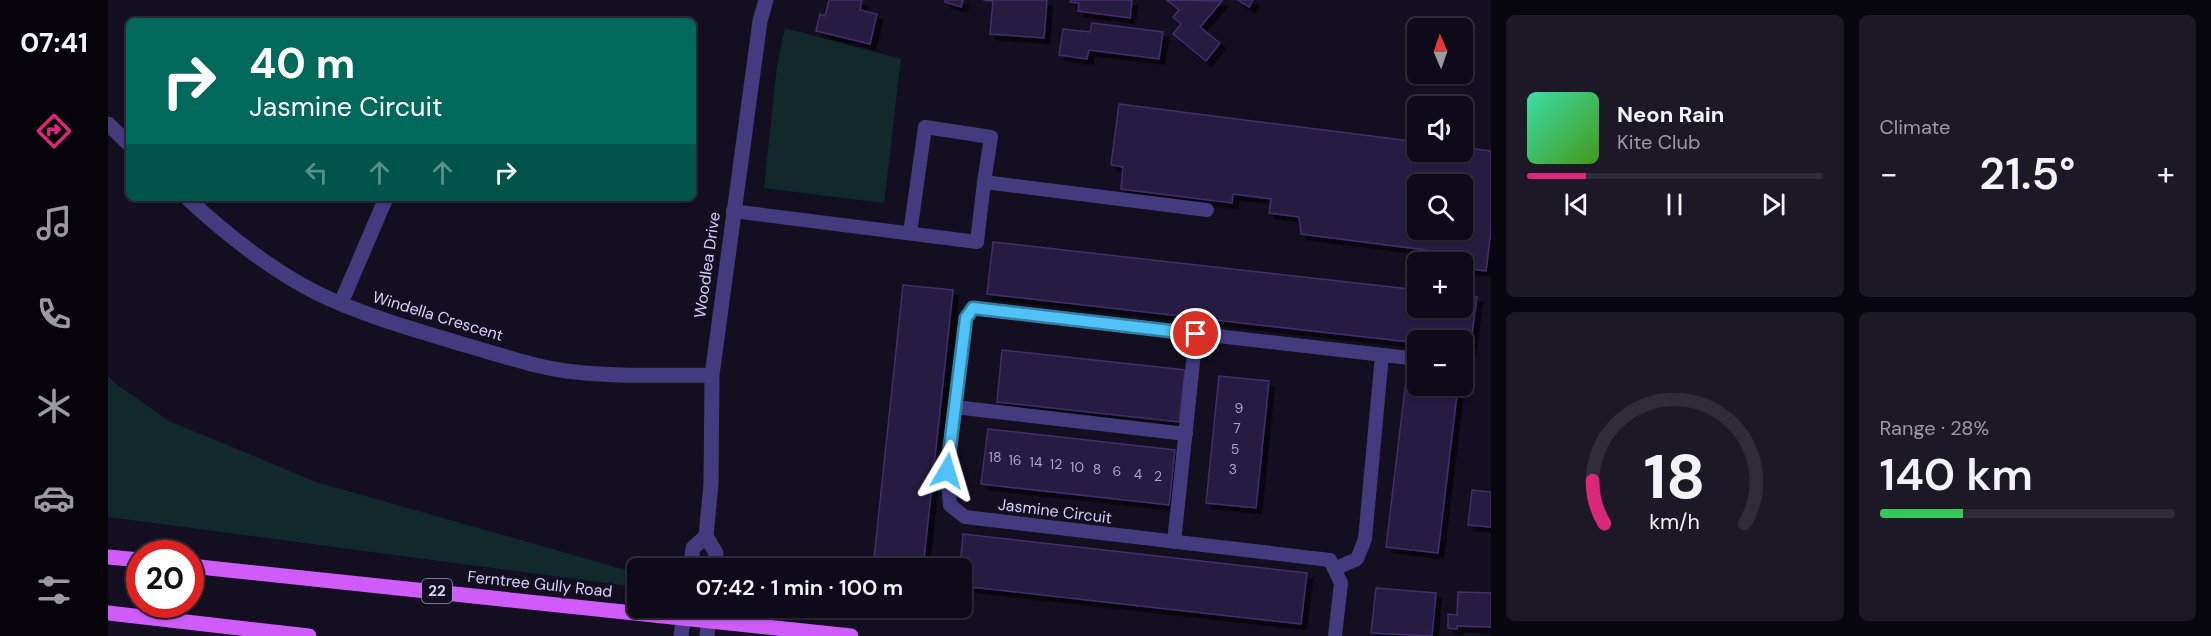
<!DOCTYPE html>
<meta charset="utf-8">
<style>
:root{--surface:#0f0a19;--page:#1d1826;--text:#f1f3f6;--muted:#9b9aa2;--line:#2f2b38;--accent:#db2777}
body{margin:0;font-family:"DM Sans",sans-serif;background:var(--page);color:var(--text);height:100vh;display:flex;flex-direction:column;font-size:22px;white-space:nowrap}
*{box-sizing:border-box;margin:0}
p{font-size:20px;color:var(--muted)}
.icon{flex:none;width:33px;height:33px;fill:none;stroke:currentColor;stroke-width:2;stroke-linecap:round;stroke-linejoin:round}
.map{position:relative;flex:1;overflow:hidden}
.sheet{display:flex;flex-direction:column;gap:15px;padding:15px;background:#08060e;width:720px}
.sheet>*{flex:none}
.banner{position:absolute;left:18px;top:18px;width:570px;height:183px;border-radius:9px;box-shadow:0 2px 4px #0004,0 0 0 2px var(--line);background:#00695c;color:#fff;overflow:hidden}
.needle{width:39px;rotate:358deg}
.controls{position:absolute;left:1299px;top:18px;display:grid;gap:12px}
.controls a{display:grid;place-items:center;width:66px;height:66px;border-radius:9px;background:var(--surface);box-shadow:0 2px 4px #0004,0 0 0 2px var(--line);font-size:30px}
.speed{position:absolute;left:18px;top:540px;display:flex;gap:12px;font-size:30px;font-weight:700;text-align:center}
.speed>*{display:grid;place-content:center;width:78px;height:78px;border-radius:50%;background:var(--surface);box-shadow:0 2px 4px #0004,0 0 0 2px var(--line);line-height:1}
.speed .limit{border:9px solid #d22;background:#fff;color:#111}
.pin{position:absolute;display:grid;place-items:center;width:51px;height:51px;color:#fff;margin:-26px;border:3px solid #fff;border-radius:50%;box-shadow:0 2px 6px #0007}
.me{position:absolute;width:66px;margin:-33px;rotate:7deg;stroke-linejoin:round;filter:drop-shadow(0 0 4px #0008)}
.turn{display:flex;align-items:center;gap:21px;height:126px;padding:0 24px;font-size:27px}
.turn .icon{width:78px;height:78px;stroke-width:2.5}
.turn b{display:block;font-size:42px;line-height:51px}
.lanes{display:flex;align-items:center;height:57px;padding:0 24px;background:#0003;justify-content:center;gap:30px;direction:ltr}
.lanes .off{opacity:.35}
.big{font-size:45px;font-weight:600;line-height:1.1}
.sheet .tile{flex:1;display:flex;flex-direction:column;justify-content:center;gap:9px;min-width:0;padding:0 21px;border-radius:9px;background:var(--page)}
.sheet .dial{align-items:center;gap:0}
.dial svg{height:156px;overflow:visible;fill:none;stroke:var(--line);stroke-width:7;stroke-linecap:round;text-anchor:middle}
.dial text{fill:var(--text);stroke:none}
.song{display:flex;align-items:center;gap:18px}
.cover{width:72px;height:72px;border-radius:9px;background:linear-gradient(135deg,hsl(160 70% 55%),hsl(100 70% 35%))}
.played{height:6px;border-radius:3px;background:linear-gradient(90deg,var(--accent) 20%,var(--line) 20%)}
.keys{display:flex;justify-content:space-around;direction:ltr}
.heat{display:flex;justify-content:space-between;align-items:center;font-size:33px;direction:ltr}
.charge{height:9px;border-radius:4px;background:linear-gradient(90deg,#34c759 28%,var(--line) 0)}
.sheet .tiles{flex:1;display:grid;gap:15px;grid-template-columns:repeat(2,1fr)}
.trip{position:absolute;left:519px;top:558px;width:345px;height:60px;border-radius:9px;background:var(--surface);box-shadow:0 2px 4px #0004,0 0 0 2px var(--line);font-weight:600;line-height:60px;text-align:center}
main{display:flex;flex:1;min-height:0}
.tab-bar{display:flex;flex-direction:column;width:108px;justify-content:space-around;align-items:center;background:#06040a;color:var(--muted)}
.tab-bar .icon{width:42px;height:42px}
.tab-bar .current{color:var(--accent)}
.tab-bar b{font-size:27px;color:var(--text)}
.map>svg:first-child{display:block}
.green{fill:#11292b}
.building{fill:#271b42;stroke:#412e6d;stroke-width:1.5;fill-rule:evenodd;filter:url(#shadow)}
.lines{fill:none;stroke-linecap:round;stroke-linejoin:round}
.service{stroke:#443b7f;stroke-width:14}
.minor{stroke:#443b7f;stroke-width:15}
.primary{stroke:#cf5bf9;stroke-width:15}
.route-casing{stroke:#337fa1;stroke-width:15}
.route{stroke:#4fc3f7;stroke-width:10}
.labels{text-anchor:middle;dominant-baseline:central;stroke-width:6;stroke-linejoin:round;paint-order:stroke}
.number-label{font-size:14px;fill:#ada3ce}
.shield{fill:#140e21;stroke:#9f96bb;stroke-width:1.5}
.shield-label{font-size:15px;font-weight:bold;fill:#dad0fd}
.street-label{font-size:16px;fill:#dad0fd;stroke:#140e21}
</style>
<main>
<nav class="tab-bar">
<b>07:41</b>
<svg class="icon current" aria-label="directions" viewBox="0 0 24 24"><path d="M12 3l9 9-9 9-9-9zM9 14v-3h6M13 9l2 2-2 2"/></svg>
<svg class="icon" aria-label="music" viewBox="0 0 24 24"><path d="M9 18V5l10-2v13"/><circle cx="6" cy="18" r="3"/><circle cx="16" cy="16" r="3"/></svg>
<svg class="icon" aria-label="phone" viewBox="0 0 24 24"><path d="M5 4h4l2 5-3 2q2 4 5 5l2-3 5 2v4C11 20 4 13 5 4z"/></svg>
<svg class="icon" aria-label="climate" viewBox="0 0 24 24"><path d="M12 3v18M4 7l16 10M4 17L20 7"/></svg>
<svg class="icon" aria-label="car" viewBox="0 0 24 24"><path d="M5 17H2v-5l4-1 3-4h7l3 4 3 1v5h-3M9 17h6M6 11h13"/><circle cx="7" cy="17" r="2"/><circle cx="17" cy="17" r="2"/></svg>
<svg class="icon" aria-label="filters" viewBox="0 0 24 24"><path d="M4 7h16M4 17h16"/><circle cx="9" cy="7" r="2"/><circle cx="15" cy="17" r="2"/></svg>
</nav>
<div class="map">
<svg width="1383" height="636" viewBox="0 0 1383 636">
<defs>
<filter id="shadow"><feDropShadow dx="5.5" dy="5.5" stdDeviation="0" flood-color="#0009"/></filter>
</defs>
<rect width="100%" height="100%" fill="#140e21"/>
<!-- green -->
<path class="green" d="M 677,28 L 793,59 L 776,203 L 656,188 L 669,66 Z
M 0,376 L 8,384 L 61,421 L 208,482 L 525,572 L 529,576 L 529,587 L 0,517 Z"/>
<!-- building -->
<path class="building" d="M 721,0 L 754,0 L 752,10 L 769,14 L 762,44 L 708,31 L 712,14 L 717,16 Z
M 837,0 L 855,0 L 853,7 L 837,2 Z
M 875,0 L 939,0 L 936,38 L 882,34 L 885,1 Z
M 963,0 L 1024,0 L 1022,18 L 970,11 L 971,3 L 962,2 Z
M 1059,0 L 1114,1 L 1092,27 L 1112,43 L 1098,61 L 1065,34 L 1073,24 L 1065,17 L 1071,10 Z
M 1130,0 L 1145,0 L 1141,7 Z
M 984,23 L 1055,32 L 1051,59 L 981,50 L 979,59 L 951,55 L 955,29 L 982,32 Z
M 1011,104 L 1310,142 L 1310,152 L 1354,152 L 1354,147 L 1383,151 L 1383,230 L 1378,271 L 1354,268 L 1354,262 L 1348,262 L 1349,254 L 1193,234 L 1191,217 L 1161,213 L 1163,199 L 1125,194 L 1124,203 L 1013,189 L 1015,167 L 1003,165 ZM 1310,184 L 1354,184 L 1354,230 L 1310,230 Z
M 885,242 L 1310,290 L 1310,308 L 1354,308 L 1354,295 L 1369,297 L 1362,349 L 1354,348 L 1354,340 L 1310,340 L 1310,343 L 879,294 Z
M 795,285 L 845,290 L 815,568 L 765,568 Z
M 894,350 L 1077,370 L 1071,422 L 889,402 Z
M 1299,372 L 1310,373 L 1310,386 L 1350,386 L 1330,553 L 1278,547 Z
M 1111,376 L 1161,381 L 1148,508 L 1098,503 Z
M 880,429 L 1067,450 L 1061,505 L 873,484 Z
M 1364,490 L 1383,492 L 1383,527 L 1360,525 Z
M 855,534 L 1199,573 L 1193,624 L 854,586 L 854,568 L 852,568 Z
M 1268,588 L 1328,593 L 1324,636 L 1263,633 Z
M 1350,592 L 1383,593 L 1383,627 L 1349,626 L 1349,629 L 1340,628 L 1340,614 L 1349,615 Z"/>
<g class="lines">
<!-- service -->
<path class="service" d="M 625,211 L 869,242 L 876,182 L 1099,210
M 802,233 L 817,127 L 883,137 L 876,182
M 847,407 L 1078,434
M 1066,542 L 1088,334
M 1226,569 L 1249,559 L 1257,539 L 1274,355
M 1227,636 L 1233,583 L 1222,560 L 857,517 L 842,505 L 839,471 L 858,318 L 865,308 L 1310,359"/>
<!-- minor -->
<path class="minor" d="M 0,124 L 21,144
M 79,198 C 119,235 162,270 211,294 C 257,316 308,330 357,345 C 393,355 429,368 467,372 C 512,377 558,375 604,375
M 233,303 L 278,198
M 582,568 L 585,548 L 598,536
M 607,568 L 608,553 L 598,536 L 603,484 L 604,375 L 652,21 L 658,0
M 573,636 L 577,608
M 599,636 L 602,608"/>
<!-- primary -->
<path class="primary" d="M 0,557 L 32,560
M 82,566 L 743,636
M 0,613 L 201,636"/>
</g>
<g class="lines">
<!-- route casing -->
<g class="route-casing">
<path id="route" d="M 839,471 L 858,318 L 865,308 L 1088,334"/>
</g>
<!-- route -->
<use href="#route" class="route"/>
</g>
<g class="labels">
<!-- number labels -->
<g class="number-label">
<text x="1131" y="408">9</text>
<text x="1129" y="428">7</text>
<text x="1127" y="449">5</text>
<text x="887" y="457">18</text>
<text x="907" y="460">16</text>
<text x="928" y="462">14</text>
<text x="948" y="464">12</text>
<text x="969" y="467">10</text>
<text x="989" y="469">8</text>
<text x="1125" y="469">3</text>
<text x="1009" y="471">6</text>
<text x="1030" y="474">4</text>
<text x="1050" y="476">2</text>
</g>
<!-- shield labels -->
<rect class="shield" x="314" y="579" width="30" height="24" rx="4.5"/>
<g class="shield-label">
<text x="329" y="591">22</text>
</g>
<!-- street labels -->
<g class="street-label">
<text transform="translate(599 265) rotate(-82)">Woodlea Drive</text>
<text transform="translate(330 316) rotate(17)">Windella Crescent</text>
<text transform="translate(947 511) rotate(7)">Jasmine Circuit</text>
<text transform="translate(432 584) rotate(6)">Ferntree Gully Road</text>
</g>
</g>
</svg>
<div class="controls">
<a><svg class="needle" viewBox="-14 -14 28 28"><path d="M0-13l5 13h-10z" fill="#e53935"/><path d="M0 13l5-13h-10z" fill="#9b9aa2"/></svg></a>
<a><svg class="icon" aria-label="sound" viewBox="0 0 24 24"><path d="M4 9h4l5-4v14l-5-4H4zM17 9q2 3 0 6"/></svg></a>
<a><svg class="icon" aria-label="search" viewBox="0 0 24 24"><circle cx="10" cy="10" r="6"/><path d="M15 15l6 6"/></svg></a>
<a>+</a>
<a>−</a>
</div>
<div class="speed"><div class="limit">20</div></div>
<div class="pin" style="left:1088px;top:334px;background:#d93025"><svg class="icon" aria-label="arrive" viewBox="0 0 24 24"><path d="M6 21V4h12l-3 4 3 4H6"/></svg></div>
<svg class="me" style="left:839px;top:471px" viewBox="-20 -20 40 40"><path d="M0-17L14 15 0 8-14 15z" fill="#4fc3f7" stroke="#fff" stroke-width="4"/></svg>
<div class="trip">07:42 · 1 min · 100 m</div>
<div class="banner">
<div class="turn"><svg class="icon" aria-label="right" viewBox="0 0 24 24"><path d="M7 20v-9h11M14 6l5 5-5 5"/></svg><div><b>40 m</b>Jasmine Circuit</div></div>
<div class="lanes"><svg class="icon off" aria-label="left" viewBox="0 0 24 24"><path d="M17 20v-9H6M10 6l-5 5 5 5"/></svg><svg class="icon off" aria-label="ahead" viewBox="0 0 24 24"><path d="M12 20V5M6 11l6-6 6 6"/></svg><svg class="icon off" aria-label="ahead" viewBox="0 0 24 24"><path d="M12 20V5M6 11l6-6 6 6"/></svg><svg class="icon" aria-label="right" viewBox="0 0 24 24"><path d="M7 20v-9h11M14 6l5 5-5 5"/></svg></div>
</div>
</div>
<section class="sheet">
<div class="tiles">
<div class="tile">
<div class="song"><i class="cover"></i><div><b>Neon Rain</b><p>Kite Club</p></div></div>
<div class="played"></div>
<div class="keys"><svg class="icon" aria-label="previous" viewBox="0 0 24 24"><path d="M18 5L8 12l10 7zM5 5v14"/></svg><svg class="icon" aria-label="pause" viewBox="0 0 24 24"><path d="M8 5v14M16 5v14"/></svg><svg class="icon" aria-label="next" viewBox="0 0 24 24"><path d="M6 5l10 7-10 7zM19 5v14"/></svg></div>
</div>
<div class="tile"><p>Climate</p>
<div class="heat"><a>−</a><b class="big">21.5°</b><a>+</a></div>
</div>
<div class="tile dial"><svg viewBox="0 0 100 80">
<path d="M14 69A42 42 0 1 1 86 69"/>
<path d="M14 69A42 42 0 0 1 8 47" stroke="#db2777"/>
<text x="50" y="56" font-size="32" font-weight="700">18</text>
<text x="50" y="72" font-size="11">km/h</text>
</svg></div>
<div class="tile"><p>Range · 28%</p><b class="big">140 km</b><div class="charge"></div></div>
</div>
</section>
</main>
